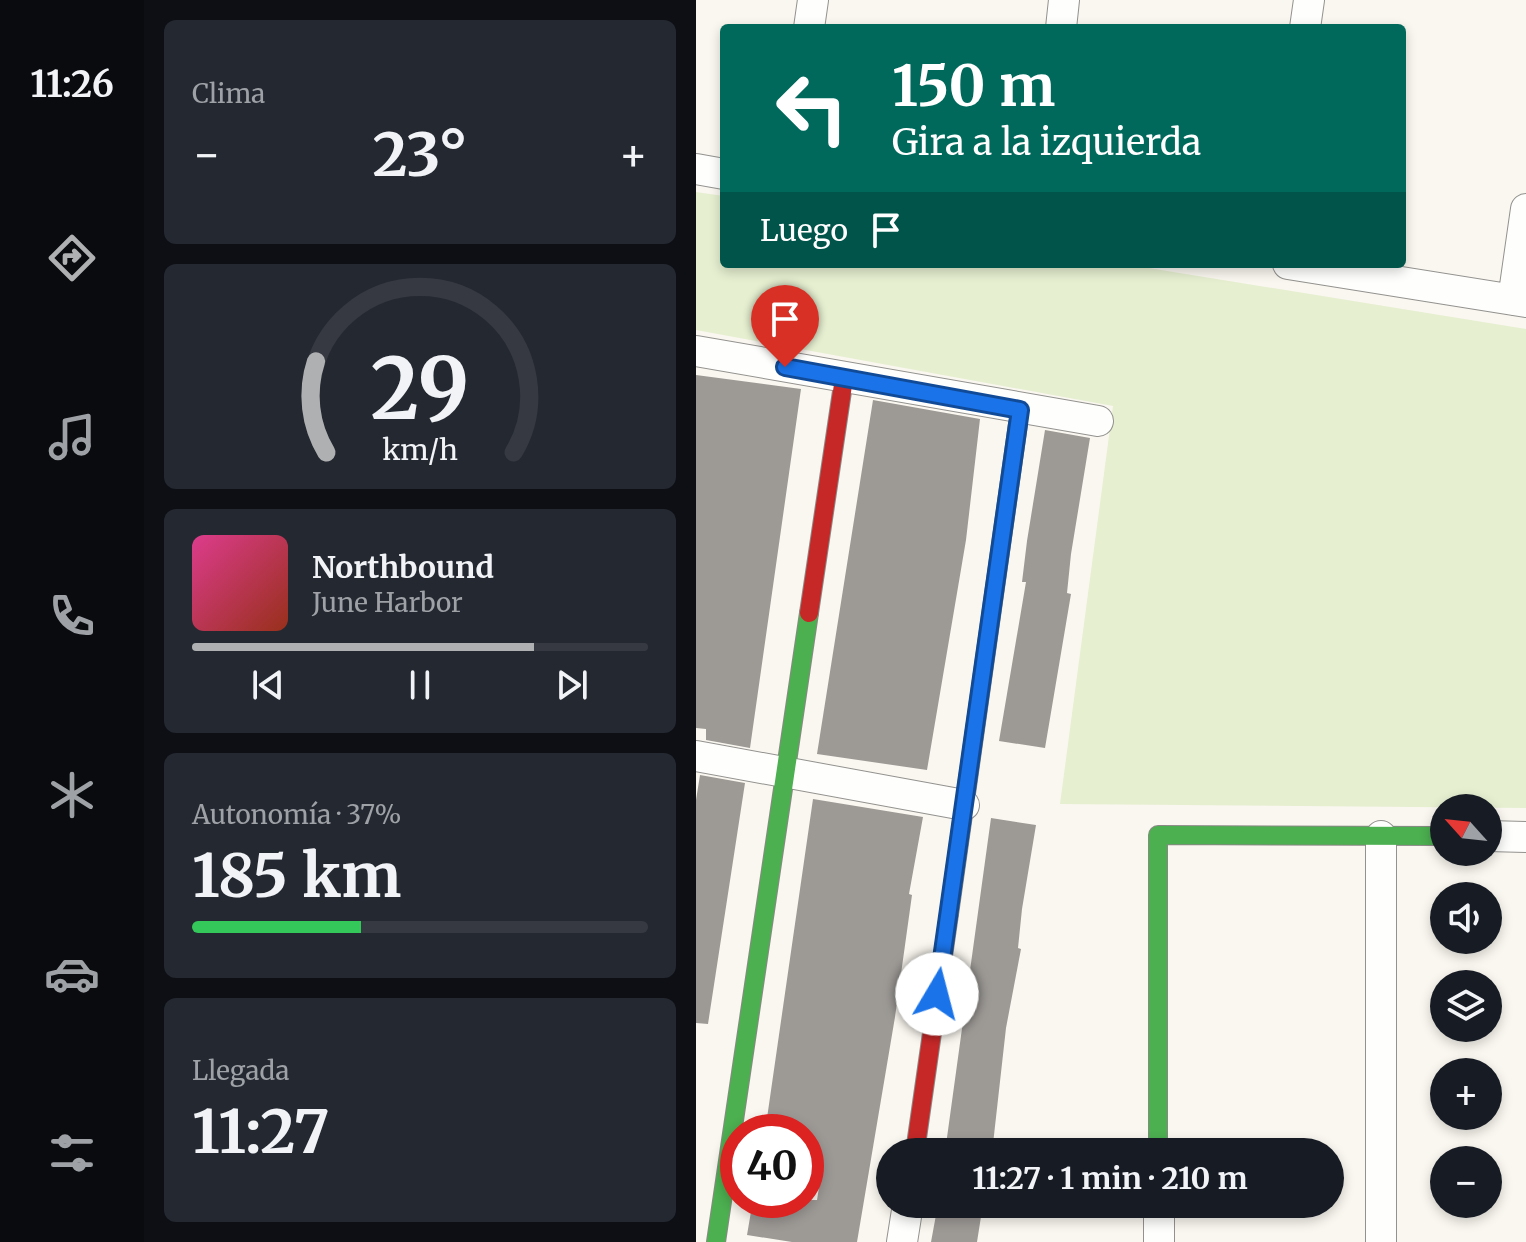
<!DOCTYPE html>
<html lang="es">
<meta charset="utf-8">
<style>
:root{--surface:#171b24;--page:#242831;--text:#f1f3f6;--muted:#9ea1a6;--line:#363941;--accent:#afb0b1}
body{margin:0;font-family:Merriweather,serif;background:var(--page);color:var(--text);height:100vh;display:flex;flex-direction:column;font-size:30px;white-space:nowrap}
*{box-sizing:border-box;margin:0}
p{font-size:26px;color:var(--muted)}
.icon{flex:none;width:44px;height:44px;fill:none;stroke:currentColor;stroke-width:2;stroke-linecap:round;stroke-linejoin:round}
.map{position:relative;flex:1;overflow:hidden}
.drawer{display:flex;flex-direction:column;gap:20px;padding:20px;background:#0d0f14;width:552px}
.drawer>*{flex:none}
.guide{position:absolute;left:24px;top:24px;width:686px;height:244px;border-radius:8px;box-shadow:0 4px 12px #0003;background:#00695c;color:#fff;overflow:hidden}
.needle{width:52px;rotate:297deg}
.fabs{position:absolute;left:734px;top:794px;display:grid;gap:16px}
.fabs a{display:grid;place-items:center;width:72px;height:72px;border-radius:50%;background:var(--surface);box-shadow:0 4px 12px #0003;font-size:40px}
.speed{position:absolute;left:24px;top:1114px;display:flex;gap:16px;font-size:40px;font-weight:700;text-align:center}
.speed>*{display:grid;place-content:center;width:104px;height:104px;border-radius:50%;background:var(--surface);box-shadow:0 4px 12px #0003;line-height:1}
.speed .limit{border:12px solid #d22;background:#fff;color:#111}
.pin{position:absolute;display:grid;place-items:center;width:68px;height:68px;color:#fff;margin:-82px -34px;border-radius:50% 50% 50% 0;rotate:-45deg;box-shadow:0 0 8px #0007}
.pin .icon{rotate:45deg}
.me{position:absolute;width:88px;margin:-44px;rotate:8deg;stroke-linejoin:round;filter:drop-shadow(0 0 6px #0008)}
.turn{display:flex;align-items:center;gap:28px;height:168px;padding:0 40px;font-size:36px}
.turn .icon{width:104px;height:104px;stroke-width:2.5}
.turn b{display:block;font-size:56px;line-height:68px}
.then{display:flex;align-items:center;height:76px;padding:0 40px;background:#0003;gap:16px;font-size:30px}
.big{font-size:60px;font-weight:700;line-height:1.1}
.drawer .tile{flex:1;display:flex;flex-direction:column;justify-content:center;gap:12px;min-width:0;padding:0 28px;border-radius:12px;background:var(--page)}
.drawer .dial{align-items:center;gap:0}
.dial svg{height:208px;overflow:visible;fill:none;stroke:var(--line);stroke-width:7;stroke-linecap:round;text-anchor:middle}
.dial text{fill:var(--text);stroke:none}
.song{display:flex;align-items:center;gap:24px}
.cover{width:96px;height:96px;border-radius:12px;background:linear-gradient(135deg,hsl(330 70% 55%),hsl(10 70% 35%))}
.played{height:8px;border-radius:4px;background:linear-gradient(90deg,var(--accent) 75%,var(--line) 75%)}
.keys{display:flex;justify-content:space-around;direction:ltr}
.heat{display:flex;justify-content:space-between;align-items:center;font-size:44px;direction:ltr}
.charge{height:12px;border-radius:6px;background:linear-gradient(90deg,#34c759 37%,var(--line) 0)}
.trip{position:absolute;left:180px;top:1138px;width:468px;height:80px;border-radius:40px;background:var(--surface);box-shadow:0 4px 12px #0003;font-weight:700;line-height:80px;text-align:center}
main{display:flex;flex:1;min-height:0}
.tabs{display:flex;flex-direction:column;width:144px;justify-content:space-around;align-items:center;background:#090b0e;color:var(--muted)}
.tabs .icon{width:56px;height:56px}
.tabs .current{color:var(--accent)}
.tabs b{font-size:36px;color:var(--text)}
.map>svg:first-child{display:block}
.green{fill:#e6efd0}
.building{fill:#9d9a96}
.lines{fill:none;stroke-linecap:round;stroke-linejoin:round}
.street-casing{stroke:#93928f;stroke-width:32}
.fast-casing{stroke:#8a8885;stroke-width:20}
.slow-casing{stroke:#8a8885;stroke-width:20}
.jam-casing{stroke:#8a8885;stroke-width:20}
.street{stroke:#fefefd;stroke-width:30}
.fast{stroke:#4caf50;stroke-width:18}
.slow{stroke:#ffc107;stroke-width:18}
.jam{stroke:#c62828;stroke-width:18}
.route-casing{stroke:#114b97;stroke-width:20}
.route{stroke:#1a73e8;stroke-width:14}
</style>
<main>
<nav class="tabs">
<b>11:26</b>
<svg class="icon current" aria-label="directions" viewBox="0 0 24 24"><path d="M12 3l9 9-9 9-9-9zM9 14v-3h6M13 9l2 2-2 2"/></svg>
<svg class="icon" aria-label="music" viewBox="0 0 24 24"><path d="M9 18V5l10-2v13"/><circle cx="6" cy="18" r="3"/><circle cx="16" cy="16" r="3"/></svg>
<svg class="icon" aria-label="phone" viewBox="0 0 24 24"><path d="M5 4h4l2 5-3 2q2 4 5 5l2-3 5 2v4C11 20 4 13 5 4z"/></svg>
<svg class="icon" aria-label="climate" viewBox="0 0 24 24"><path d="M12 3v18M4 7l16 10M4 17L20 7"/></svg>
<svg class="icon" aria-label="car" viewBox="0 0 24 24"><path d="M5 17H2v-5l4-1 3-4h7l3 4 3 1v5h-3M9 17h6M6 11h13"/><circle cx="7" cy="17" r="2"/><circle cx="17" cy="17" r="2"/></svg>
<svg class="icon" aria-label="filters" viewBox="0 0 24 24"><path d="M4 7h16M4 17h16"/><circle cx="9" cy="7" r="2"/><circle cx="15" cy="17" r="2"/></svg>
</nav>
<section class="drawer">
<div class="tile"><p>Clima</p>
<div class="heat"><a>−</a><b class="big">23°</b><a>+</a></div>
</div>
<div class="tile dial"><svg viewBox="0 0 100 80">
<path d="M14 69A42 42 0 1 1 86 69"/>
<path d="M14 69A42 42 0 0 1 10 34" stroke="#afb0b1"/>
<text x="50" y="56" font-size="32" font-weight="700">29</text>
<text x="50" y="72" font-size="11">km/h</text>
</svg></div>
<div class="tile">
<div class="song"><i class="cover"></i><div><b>Northbound</b><p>June Harbor</p></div></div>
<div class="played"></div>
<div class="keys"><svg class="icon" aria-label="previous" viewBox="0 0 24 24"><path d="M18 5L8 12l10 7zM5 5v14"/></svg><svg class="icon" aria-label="pause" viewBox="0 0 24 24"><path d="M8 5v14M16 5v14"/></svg><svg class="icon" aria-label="next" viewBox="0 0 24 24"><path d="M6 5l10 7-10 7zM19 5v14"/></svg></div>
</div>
<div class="tile"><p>Autonomía · 37%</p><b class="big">185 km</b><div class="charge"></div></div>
<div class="tile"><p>Llegada</p><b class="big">11:27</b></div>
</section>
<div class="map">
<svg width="830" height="1242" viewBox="0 0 830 1242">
<rect width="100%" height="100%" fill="#faf7f0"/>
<!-- green -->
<path class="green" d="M 0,192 L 28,196 L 28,264 L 428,264 L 830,329 L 830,808 L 364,804 L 417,406 L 0,330 Z"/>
<!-- building -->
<path class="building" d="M 0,375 L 105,389 L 54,748 L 10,740 L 10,729 L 0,728 Z
M 177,400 L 284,419 L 270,540 L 231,770 L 121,754 Z
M 349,430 L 394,438 L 375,554 L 371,593 L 375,594 L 349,748 L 303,741 L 330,582 L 326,582 L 331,541 Z
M 4,775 L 49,783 L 12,1024 L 0,1023 L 0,800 Z
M 117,799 L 227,817 L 213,894 L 216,895 L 199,1017 L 161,1242 L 96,1242 L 51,1235 L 57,1200 L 121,1200 L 127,1162 L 110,1159 L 110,1132 L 69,1132 Z
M 295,818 L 340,825 L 326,909 L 322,948 L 325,949 L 310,1028 L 297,1144 L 294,1152 L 249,1152 Z
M 242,1204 L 287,1204 L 281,1242 L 235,1242 Z"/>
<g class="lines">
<!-- street casing -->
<g class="street-casing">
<path id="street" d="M 113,28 L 117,0
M 365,28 L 368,0
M 609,28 L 613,0
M 0,169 L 28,174
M 592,264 L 830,302
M 817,300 L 830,209
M 0,351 L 402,421
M 0,756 L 268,805
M 685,836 L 685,1242
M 792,836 L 830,837
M 463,1204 L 463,1242
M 206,1242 L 212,1204"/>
</g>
<!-- fast casing -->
<g class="fast-casing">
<path id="fast" d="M 462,1152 L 462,835 L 748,836
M 20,1242 L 113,613"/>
</g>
<!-- slow casing -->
<g class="slow-casing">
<path id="slow" d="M 253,914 L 324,410"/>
</g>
<!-- jam casing -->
<g class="jam-casing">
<path id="jam" d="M 113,613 L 148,378
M 219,1152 L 253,914"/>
</g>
<!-- street -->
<use href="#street" class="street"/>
<!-- fast -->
<use href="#fast" class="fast"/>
<!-- slow -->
<use href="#slow" class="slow"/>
<!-- jam -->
<use href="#jam" class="jam"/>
</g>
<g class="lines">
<!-- route casing -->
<g class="route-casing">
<path id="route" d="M 89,367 L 324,410 L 241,994"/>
</g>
<!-- route -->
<use href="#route" class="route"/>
</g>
</svg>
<div class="fabs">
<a><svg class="needle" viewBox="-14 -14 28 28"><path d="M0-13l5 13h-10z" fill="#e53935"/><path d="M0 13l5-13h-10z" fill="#9ea1a6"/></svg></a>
<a><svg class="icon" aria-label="sound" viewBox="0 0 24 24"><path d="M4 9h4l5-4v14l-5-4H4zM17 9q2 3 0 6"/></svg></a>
<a><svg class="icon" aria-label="layers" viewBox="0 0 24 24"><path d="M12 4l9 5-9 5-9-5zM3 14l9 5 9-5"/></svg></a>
<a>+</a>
<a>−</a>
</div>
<div class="speed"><div class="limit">40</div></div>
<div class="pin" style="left:89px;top:367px;background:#d93025"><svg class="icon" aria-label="arrive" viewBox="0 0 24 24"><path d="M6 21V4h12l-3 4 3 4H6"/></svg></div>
<svg class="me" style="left:241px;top:994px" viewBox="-20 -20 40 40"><circle r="19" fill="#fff"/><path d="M0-13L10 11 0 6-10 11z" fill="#1a73e8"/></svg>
<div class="trip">11:27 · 1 min · 210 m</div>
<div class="guide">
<div class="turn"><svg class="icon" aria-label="left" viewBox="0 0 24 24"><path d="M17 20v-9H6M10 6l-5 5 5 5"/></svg><div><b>150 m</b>Gira a la izquierda</div></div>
<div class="then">Luego<svg class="icon" aria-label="arrive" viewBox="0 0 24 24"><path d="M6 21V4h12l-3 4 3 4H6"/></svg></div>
</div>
</div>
</main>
